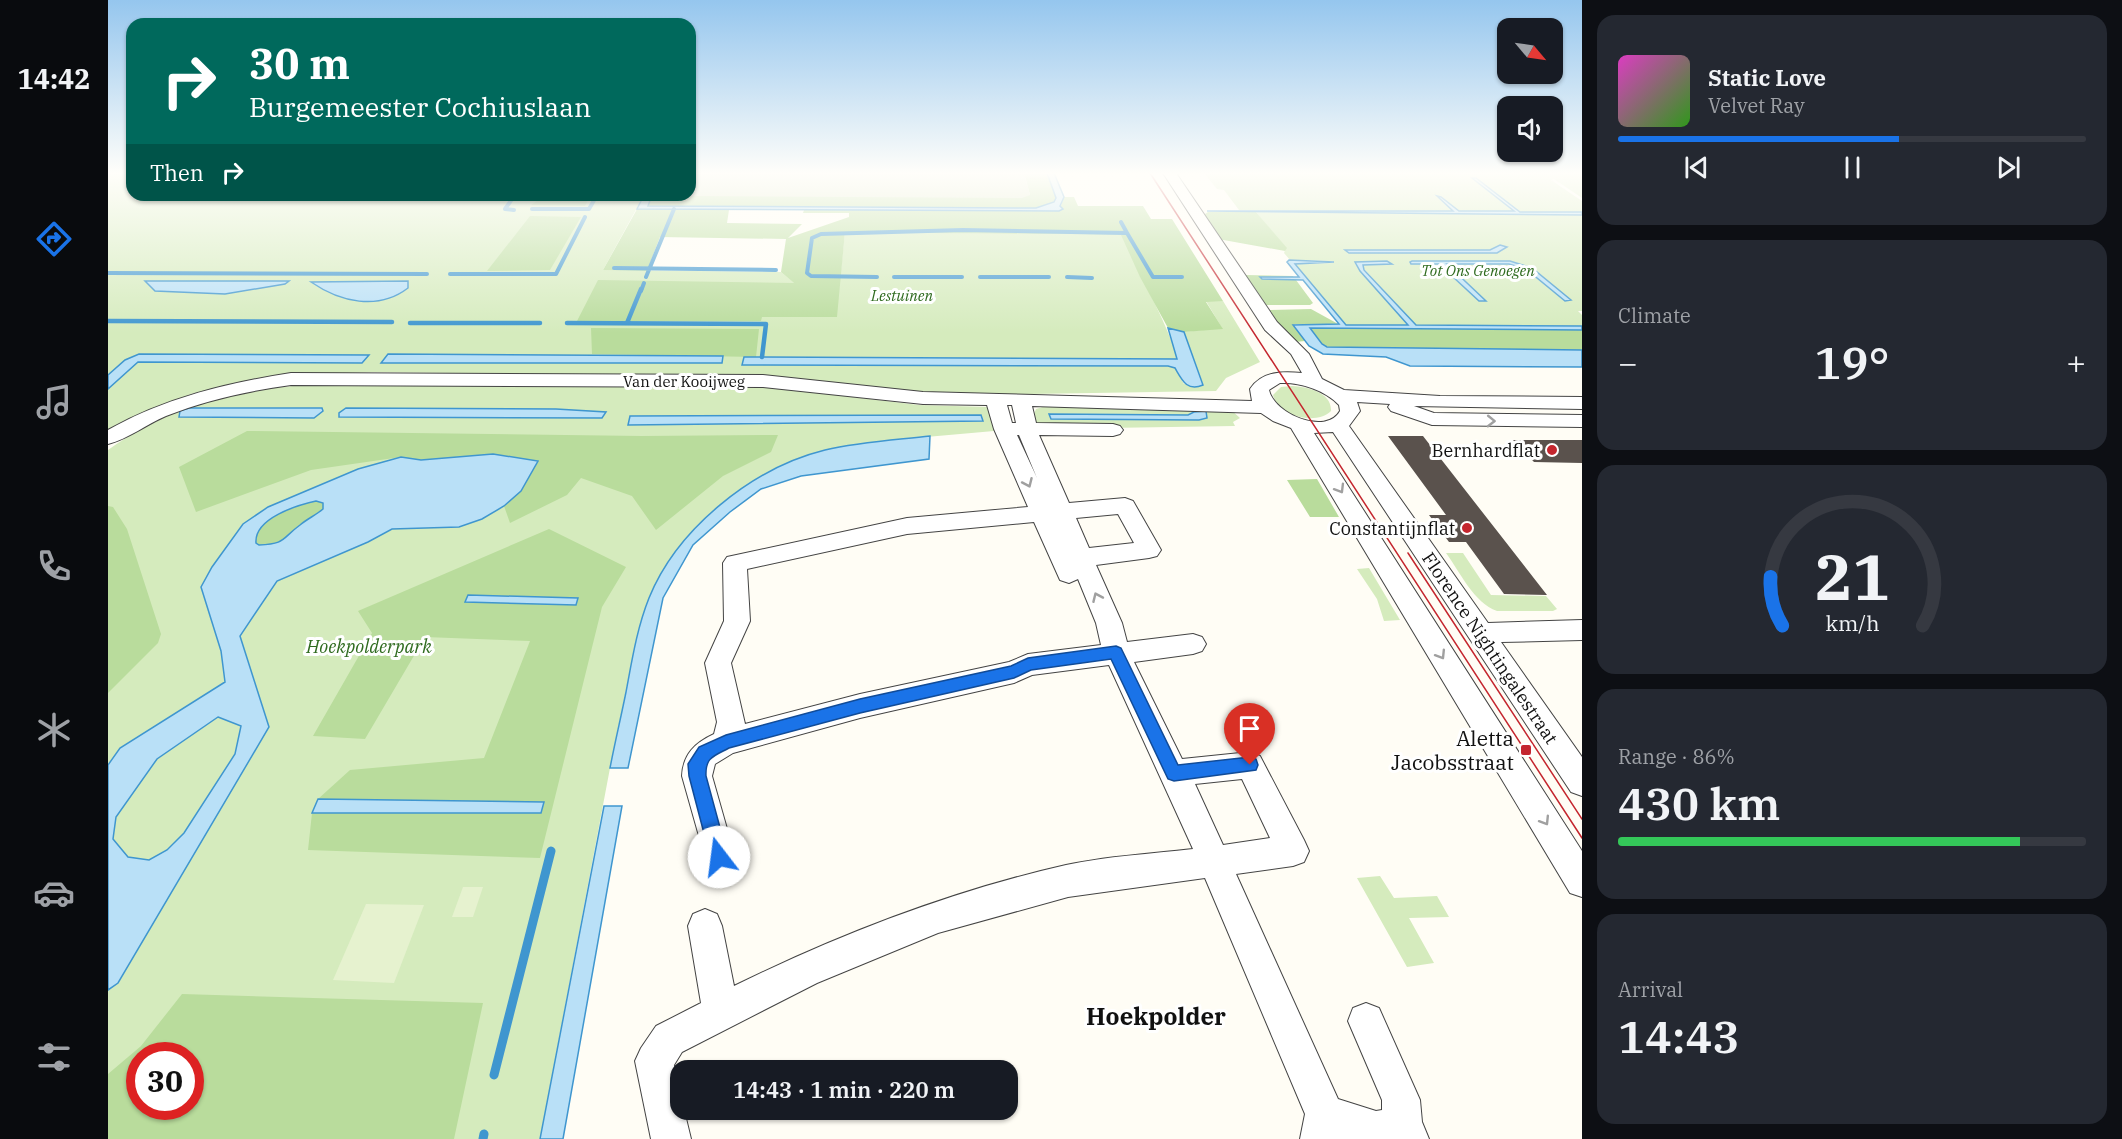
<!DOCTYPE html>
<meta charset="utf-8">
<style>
:root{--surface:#171b24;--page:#242831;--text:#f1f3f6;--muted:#9ea1a6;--line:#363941;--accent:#1a73e8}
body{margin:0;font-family:"IBM Plex Serif",serif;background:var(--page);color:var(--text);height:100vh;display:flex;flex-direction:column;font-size:22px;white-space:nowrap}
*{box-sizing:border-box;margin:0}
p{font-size:20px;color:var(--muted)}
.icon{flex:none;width:33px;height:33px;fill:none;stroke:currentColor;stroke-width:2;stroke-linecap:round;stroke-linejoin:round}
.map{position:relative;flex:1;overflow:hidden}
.details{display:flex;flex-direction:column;gap:15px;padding:15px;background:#0d0f14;width:540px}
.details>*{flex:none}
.hud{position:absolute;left:18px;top:18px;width:570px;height:183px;border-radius:18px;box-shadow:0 2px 4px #0004;background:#00695c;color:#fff;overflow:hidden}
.needle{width:39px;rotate:119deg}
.buttons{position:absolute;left:1389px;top:18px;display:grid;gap:12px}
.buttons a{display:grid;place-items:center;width:66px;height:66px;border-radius:12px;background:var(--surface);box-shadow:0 2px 4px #0004;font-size:30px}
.speed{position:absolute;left:18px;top:1042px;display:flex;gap:12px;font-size:30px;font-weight:700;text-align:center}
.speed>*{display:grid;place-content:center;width:78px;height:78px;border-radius:50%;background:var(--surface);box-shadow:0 2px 4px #0004;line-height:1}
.speed .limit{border:9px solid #d22;background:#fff;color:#111}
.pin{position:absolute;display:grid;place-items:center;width:51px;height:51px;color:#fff;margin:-62px -26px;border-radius:50% 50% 50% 0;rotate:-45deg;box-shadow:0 0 6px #0007}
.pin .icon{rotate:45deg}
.me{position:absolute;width:66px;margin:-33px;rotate:345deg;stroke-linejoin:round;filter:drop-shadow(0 0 4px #0008)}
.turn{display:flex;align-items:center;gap:21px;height:126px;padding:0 24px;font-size:27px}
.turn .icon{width:78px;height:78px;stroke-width:2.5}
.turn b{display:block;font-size:42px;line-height:51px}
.then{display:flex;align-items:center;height:57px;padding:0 24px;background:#0003;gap:12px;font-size:22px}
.big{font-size:45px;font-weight:600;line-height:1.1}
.details .card{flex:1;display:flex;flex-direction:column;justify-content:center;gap:9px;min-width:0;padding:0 21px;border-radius:18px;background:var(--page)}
.details .dial{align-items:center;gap:0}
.dial svg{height:156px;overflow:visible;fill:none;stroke:var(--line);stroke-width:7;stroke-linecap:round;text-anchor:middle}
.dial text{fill:var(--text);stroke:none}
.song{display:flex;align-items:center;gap:18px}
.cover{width:72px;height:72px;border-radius:9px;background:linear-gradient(135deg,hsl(310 70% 55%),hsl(110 70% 35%))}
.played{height:6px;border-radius:3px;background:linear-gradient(90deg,var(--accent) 60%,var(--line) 60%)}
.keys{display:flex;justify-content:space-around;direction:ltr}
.heat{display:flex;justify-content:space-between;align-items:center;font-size:33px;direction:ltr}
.charge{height:9px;border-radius:4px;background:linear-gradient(90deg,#34c759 86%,var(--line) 0)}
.trip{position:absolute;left:562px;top:1060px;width:348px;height:60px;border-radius:18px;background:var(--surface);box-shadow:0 2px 4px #0004;font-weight:600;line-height:60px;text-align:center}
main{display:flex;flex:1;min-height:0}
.tab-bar{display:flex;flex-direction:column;width:108px;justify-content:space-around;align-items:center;background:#090b0e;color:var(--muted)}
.tab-bar .icon{width:42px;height:42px}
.tab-bar .selected{color:var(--accent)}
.tab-bar b{font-size:27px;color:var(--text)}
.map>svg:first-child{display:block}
.green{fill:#d5ebbd;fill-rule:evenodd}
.forest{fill:#b9dc9c;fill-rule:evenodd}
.cemetery{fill:#d9e3c4}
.pitch{fill:#e6f2cf}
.water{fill:#b9e0f7;stroke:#3f96cf;stroke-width:1.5;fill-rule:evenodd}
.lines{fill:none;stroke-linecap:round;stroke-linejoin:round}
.stream-far2{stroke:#3f96cf;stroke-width:4}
.stream-far1{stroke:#3f96cf;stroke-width:4.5}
.stream{stroke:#3f96cf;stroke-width:9}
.building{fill:#5a524d}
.minor-casing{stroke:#444;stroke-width:2}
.minor{fill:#fff;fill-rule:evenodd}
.tram{stroke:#c4262e;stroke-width:1.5}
.oneway{stroke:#a0a0a0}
.route{fill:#1a73e8;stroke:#114b97;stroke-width:1.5}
.poi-dot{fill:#c4262e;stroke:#fff;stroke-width:2}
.labels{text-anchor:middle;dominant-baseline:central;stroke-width:6;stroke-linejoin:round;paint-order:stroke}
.far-park-label{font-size:15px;font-style:italic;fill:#2f6b1f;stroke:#fff}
.far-street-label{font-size:15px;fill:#111;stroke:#fff}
.poi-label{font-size:18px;fill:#111;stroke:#fff;text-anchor:end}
.park-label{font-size:18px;font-style:italic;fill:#2f6b1f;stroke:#fff}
.street-label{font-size:18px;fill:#111;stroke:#fff}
.near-poi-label{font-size:21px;fill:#111;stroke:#fff;text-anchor:end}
.near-neighbourhood-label{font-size:24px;font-weight:bold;fill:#111;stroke:#fff}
</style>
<main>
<nav class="tab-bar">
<b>14:42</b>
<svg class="icon selected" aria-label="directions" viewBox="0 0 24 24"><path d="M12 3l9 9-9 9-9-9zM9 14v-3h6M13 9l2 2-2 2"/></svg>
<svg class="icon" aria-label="music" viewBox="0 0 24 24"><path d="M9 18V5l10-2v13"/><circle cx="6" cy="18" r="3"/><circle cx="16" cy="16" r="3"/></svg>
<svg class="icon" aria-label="phone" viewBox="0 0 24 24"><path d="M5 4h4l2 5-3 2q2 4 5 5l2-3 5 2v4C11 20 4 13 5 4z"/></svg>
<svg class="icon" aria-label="climate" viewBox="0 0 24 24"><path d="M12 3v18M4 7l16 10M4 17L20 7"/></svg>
<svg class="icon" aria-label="car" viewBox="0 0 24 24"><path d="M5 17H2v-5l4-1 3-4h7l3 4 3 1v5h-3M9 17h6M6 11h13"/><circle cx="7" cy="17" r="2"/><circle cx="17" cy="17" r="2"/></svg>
<svg class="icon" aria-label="filters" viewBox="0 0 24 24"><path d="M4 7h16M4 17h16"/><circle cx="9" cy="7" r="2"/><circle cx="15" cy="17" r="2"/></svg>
</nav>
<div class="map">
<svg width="1474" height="1139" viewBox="0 0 1474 1139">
<rect width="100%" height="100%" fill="#fffdf5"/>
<!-- green -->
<path class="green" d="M 0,173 L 24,173 L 24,195 L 536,195 L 495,270 L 673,272 L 728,317 L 737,232 L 1014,235 C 1032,277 1056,316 1070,359 L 636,357 L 634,365 L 1060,366 L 1067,368 L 1076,384 L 1095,384 L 1076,332 L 1114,328 L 1098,301 L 1115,301 L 1152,362 L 1118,378 L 1108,391 L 857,395 L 793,391 L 679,377 L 265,372 L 182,375 L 150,378 L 83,394 L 0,432 Z
M 1096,173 L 1474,173 L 1474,198 L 1446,179 L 1443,180 L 1474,201 L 1474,212 L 1412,212 L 1365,178 L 1407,211 L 1350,211 L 1330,196 L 1346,211 L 1131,210 L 1116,190 L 1109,189 Z
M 1148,212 L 1474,215 L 1474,311 L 1470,311 L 1474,315 L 1474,326 L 1308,325 L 1256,269 L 1255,265 L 1279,261 L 1249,264 L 1252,271 L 1301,325 L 1238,325 L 1186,264 L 1225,263 L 1225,261 L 1182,260 L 1176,253 L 1178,248 Z
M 199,385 L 671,388 L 811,405 L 881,407 L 886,431 L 773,441 L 716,450 L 673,467 L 614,504 L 541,599 L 528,641 L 502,768 L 432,1139 L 0,1139 L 0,450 C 63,406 124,390 199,385 ZM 32,1056 L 82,1056 L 82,1107 L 32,1107 Z
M 1184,386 C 1199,387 1224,392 1223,411 C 1208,426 1170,416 1165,395 L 1173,387 Z
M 938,406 L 1122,409 L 1132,418 L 1125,422 L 1127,426 L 933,429 L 924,419 L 928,409 ZM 941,414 L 1080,415 L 1099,418 L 1091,420 L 943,419 Z
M 1338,553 L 1355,553 L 1383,595 L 1438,596 L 1449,609 L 1445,611 L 1389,611 C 1366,603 1352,572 1338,553 Z
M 1261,568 L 1292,620 L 1276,621 L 1269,599 L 1249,569 Z
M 1272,876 L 1286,898 L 1329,896 L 1341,917 L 1301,918 L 1326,963 L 1299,967 L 1249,878 Z"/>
<!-- forest -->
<path class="forest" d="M 916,173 L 939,173 L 948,198 L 946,202 L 928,208 L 540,206 L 544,195 L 922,195 Z
M 437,195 L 483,195 L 477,206 L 423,205 Z
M 956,197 L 966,197 L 970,206 L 1035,206 L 1043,219 L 1064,219 L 1115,301 L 1098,302 L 1115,329 L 1076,332 L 1060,328 L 1032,277 L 1013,235 L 737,232 L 729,317 L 654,317 L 653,321 L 469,321 L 490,280 L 686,283 L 673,272 L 678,239 L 552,237 L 539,271 L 495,270 L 529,209 L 621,210 L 619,223 L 694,224 L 680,238 L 741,217 L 741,213 L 695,213 L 696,210 L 951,211 Z
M 1100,212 L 1148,212 L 1179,248 L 1177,251 L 1110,239 L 1094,216 Z
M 422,216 L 473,217 L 442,270 L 379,271 Z
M 1137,275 L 1185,276 L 1186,278 L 1153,278 L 1188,280 L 1205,303 L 1202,305 L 1158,305 Z
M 1203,309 L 1232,325 L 1186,324 L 1197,341 L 1187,342 L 1174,329 L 1161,310 Z
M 483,328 L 651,329 L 648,357 L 484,354 Z
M 1202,328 L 1474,330 L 1474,350 L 1222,348 L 1214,344 Z
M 139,431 L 534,436 L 670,435 L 663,452 L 615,476 L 548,530 L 524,496 L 473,478 L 459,495 L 402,523 L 396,506 L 413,491 L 429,462 L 385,454 L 313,460 L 293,457 L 203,470 L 88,512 L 71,467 Z
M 1209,479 L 1231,517 L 1202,517 L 1179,480 Z
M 208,501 L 215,503 L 215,509 C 208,515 199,519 192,525 C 174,539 176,544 151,545 L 148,543 C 146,518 189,505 208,501 Z
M 0,506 L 5,507 L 19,529 L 53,634 L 50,643 L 0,693 Z
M 441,529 L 518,567 L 494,607 L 432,858 L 200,850 L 204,813 L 433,813 L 435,802 L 210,799 L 242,770 L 376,758 L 422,641 L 317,637 L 257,739 L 205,736 L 264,633 L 250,611 Z
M 74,994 L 375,1003 L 346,1139 L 0,1139 L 0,1074 L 33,1046 ZM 32,1056 L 82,1056 L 82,1107 L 32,1107 Z"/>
<!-- cemetery -->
<path class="cemetery" d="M 582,173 L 916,173 L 922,195 L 914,198 L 584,196 L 576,195 L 582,195 Z"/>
<!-- pitch -->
<path class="pitch" d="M 355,887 L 375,887 L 365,917 L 344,917 Z
M 258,904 L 316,905 L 286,983 L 225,980 Z"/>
<!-- water -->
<path class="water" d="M 939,173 L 946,173 L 956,197 L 952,206 L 955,209 L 951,211 L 529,209 L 536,195 L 544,195 L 540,206 L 928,208 L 946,202 L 948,198 Z
M 1364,178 L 1368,178 L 1412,212 L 1474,212 L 1474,215 L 1099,211 L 1345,211 L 1329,196 L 1333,197 L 1351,211 L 1406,211 Z
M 1392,245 L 1399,247 L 1389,253 L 1241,253 L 1237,250 L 1382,250 Z
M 1181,260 L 1226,262 L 1187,264 L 1238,325 L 1300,325 L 1252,271 L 1247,262 L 1279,261 L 1284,264 L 1255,265 L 1256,270 L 1308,325 L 1474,326 L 1474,330 L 1202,328 L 1214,344 L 1219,347 L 1474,350 L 1474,367 L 1302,366 L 1278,357 L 1215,354 L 1201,346 L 1185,325 L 1231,324 L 1195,280 L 1154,279 L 1152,277 L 1191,277 L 1179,262 Z
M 1304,261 L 1402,261 L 1424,268 L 1463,300 L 1457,301 L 1418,269 L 1401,264 L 1339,264 L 1378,301 L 1371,301 L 1331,264 L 1303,264 L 1302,262 Z
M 37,281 L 181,281 L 177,284 L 117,294 L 47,291 Z
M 300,281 L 300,288 C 270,311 232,302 203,282 Z
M 1060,328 L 1076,332 L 1095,385 C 1079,392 1074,380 1067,368 L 1060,366 L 634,365 L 636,357 L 1069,359 Z
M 31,354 L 261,355 L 254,363 L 30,362 L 0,389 L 0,375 L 17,360 Z
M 280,354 L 615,356 L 614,363 L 273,363 Z
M 81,408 L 214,408 L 215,411 L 206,418 L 71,417 L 72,411 Z
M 238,408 L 448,409 L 498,412 L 494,418 L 231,417 L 231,413 Z
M 1098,411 L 1099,418 L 1091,420 L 943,419 L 941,414 L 1080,415 L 1086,412 Z
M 873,415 L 875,421 L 520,425 L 522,416 Z
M 822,436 L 821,459 L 693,476 L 653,489 L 622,512 L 585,545 L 555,598 L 520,768 L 502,768 C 507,742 513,717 518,692 C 524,660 529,628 541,598 C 569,529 644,468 717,450 C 751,442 787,440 822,436 Z
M 385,454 L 430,461 L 413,491 L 396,506 L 374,519 L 351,527 L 284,529 L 260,542 L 169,581 L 132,636 L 161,727 L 10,983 L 0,990 L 0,765 L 12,748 L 117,682 L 113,651 L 93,587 L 104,567 L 135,524 L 160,507 L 250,469 L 293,457 L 313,460 ZM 208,501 L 215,503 L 215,509 C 208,515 199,519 192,525 C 173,539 178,544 151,545 L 148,543 C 146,518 190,505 208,501 ZM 110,717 L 133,726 L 127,754 L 76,833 L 59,850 L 41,860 L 20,857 L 5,839 L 8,817 L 49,759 Z
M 360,595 L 470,598 L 468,605 L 357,602 Z
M 210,799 L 436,802 L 433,813 L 204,813 Z
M 496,806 L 514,806 L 455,1139 L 432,1139 Z"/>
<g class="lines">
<!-- stream-far2 -->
<path class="stream-far2" d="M 424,209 L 481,209 L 489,195
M 406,210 L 397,209 L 407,195
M 1013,222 L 1019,233
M 506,268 L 668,270
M 0,273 L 319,274
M 342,274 L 448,274 L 477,217
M 538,277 L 566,209
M 769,277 L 703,276 L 699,273 L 704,238 L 713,234 L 855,230 L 1019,233 L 1045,277 L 1074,277
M 786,277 L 854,277
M 872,277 L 941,277
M 959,277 L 984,278
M 533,291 L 536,283"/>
<!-- stream-far1 -->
<path class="stream-far1" d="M 0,321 L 284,322
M 302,323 L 432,323
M 459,323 L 658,324 L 654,357
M 519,323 L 533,289"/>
<!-- stream -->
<path class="stream" d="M 386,1075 L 443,851
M 375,1139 L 376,1134"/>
</g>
<!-- building -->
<path class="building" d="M 1280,436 L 1315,436 L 1439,595 L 1396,594 L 1358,542 L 1341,542 L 1321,515 L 1338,515 Z
M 1405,440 L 1474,440 L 1474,463 L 1426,462 Z"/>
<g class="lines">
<!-- minor casing -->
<g class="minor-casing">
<path id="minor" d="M 1055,173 L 1068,173 L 1169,322 L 1201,354 L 1214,379 L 1236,390 L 1332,396 L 1474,397 L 1474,409 L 1306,406 L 1326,413 L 1474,415 L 1474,427 L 1324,425 L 1283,411 L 1280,407 L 1282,404 L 1249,402 L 1252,411 L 1241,426 L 1380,623 L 1474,620 L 1474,640 L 1393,642 L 1474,757 L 1474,796 L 1463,792 L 1225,432 L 1206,433 L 1474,851 L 1474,897 L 1462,893 L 1183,428 L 1165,421 L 1153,413 L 924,406 L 928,423 L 1005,424 L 1012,426 L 1015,430 L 1012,434 L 1005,436 L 931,435 L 961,503 L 1017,498 L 1025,501 L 1053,550 L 1049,556 L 1041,558 L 988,565 L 1014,623 L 1019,642 L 1085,634 L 1094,637 L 1098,644 L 1094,651 L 1085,654 L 1026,662 L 1074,759 L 1142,752 L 1152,756 L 1196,840 L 1201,851 L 1196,862 L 1185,866 L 1128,874 L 1230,1099 L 1268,1111 L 1274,1110 L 1274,1100 L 1240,1021 L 1245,1008 L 1258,1003 L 1271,1008 L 1312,1100 L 1314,1122 L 1321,1139 L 1192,1139 L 1197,1114 L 1097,878 L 960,897 L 830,933 L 709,983 L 574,1052 L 566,1065 L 573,1096 L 573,1110 L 576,1110 L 583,1139 L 543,1139 L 527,1061 L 533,1048 L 548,1026 L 593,1003 L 580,926 L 585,914 L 597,909 L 609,914 L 614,926 L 626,986 C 732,934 843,891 958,865 C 999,856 1043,854 1085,849 L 1001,665 L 924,675 L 906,683 L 752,718 L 625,753 L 607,764 L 604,776 L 627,857 L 622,868 L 611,873 L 600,868 L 574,776 C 575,754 587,743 606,734 L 609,722 L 597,663 L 616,621 L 615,563 L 619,557 L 799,518 L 920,507 L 886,429 L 879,405 L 815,404 L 655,387 L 183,385 C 140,391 98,400 58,416 C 39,424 20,439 0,444 L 0,430 C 57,398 119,383 183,373 L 655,375 L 815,392 L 1144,401 L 1142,389 C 1154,371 1175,371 1194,373 L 1183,354 L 1157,330 ZM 1172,383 C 1192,382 1217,390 1231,405 L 1232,411 C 1218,436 1166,414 1161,390 ZM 899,405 L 904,405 L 908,423 L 904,423 ZM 909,435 L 911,435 L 929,478 ZM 1010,514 L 1026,543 L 981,548 L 968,518 ZM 926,522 L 952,580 L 961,583 L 970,579 L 988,623 L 993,645 L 920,654 L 901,662 L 752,694 L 637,724 L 623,663 L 642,621 L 639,569 L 799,534 ZM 1134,779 L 1162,838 L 1115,845 L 1087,784 Z"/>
</g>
<!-- minor -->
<use href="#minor" class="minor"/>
<!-- tram -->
<path class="tram" d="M 1042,173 L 1474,838
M 1300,553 L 1474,819"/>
</g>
<!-- one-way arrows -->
<defs><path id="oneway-chevron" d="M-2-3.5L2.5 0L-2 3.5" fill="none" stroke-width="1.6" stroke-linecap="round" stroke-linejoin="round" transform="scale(1.5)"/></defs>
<g class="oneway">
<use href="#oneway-chevron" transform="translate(1383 421) rotate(1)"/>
<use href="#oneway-chevron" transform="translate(920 483) rotate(66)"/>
<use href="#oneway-chevron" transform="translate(1232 489) rotate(59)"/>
<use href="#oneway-chevron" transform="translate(989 597) rotate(-114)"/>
<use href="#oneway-chevron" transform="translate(1333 655) rotate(58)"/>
<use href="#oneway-chevron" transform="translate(1437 821) rotate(58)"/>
</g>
<!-- sky -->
<linearGradient id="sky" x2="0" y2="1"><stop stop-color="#95c6ee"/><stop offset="0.52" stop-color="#fffefa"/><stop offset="1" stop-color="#fffefa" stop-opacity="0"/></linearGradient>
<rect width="1474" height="333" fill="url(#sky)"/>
<!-- route -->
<path class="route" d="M 1008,646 L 1013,648 L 1070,765 L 1142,757 L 1148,759 L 1150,765 L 1148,770 L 1066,781 L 1060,779 L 1003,659 L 923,670 L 906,678 L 752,713 L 621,748 C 606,756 597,757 598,776 L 620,857 L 617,864 L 611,866 L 604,864 L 581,776 L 580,764 L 591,747 L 618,735 L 752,699 L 903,666 L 920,658 Z"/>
<!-- markers -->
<g class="poi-dot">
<circle cx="1444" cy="450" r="6"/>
<circle cx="1359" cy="528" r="6"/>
<rect x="1412" y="744" width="12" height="12" rx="3"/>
</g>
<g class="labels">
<!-- far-park labels -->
<g class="far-park-label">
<text x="1370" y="270">Tot Ons Genoegen</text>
<text x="794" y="295">Lestuinen</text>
</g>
<!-- far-street labels -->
<g class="far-street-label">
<text x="576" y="381">Van der Kooijweg</text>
</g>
<!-- poi labels -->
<g class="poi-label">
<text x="1432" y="450">Bernhardflat</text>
<text x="1347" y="528">Constantijnflat</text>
</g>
<!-- park labels -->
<g class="park-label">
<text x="261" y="646">Hoekpolderpark</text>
</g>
<!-- street labels -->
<g class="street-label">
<text transform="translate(1382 648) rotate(56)">Florence Nightingalestraat</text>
</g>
<!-- near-poi labels -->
<g class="near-poi-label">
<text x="1406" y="738">Aletta<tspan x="1406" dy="24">Jacobsstraat</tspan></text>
</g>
<!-- near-neighbourhood labels -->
<g class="near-neighbourhood-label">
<text x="1048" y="1016">Hoekpolder</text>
</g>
</g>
</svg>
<div class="buttons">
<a><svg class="needle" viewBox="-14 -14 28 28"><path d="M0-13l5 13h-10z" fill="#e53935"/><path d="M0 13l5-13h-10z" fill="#9ea1a6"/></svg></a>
<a><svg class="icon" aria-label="sound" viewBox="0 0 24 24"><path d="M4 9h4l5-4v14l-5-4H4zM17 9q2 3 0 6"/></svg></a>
</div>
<div class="speed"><div class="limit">30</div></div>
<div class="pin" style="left:1142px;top:765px;background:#d93025"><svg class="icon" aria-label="arrive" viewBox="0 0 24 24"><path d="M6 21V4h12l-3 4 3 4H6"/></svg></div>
<svg class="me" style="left:611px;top:857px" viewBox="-20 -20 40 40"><circle r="19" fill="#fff"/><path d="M0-13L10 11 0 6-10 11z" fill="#1a73e8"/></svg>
<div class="trip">14:43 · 1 min · 220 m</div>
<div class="hud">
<div class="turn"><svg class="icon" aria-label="right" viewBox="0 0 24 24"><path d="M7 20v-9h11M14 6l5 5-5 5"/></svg><div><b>30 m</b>Burgemeester Cochiuslaan</div></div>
<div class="then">Then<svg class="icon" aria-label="right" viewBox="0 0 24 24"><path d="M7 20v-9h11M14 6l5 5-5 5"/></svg></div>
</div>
</div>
<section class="details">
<div class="card">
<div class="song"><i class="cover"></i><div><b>Static Love</b><p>Velvet Ray</p></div></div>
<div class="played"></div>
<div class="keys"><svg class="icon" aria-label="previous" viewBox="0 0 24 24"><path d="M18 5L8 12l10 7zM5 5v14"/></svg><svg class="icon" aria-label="pause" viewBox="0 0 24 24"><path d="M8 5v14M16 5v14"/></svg><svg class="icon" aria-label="next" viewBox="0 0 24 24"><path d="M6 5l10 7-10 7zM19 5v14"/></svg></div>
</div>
<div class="card"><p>Climate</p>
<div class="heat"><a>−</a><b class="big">19°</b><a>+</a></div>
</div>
<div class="card dial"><svg viewBox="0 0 100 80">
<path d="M14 69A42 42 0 1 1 86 69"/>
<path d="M14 69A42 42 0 0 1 8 44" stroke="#1a73e8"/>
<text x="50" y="56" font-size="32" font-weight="700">21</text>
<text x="50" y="72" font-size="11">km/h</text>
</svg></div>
<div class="card"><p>Range · 86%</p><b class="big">430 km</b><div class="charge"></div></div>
<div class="card"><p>Arrival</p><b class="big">14:43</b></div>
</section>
</main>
